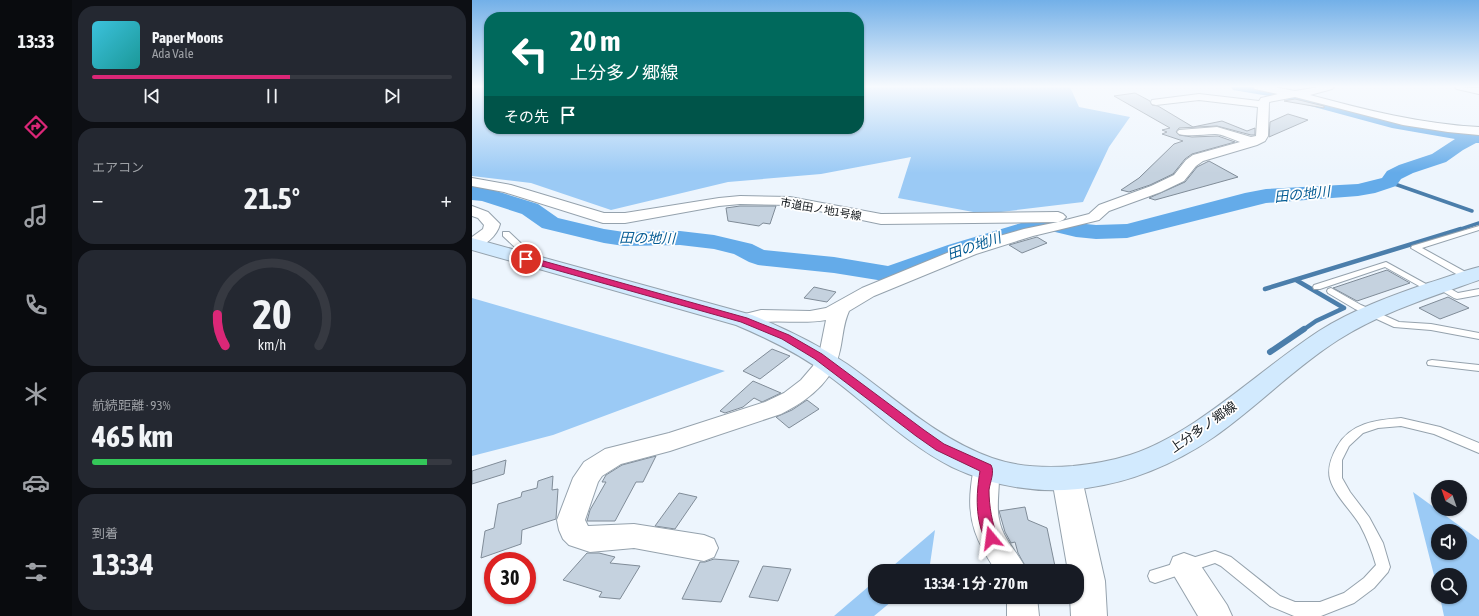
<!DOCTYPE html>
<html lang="ja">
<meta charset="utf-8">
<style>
:root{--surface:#171b24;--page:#242831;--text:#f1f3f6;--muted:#9ea1a6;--line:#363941;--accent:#db2777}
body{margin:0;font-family:"Asap Condensed","Noto Sans JP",sans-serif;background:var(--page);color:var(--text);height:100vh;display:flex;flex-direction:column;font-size:15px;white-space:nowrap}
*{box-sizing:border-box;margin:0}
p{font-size:13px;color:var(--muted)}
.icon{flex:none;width:22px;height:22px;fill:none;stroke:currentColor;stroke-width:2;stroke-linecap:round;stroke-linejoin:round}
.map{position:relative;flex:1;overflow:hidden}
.details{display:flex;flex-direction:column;gap:6px;padding:6px;background:#0d0f14;width:400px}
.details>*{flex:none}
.hud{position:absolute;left:12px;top:12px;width:380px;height:122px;border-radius:16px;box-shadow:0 1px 3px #0004;background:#00695c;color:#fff;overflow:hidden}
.needle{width:26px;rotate:320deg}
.tools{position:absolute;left:959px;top:480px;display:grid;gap:8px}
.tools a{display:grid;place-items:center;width:36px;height:36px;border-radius:50%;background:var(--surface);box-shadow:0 1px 3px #0004;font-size:20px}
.speed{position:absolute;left:12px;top:552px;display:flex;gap:8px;font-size:20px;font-weight:700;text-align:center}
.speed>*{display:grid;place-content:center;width:52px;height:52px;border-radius:50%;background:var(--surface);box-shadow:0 1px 3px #0004;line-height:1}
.speed .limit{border:6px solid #d22;background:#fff;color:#111}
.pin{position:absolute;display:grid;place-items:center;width:34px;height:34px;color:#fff;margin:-17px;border:2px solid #fff;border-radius:50%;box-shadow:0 1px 4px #0007}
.me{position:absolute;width:44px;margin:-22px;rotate:344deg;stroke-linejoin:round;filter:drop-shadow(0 0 3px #0008)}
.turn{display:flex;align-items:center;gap:14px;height:84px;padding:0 20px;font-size:18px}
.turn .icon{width:52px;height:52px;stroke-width:2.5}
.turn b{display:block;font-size:28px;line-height:34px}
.then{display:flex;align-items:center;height:38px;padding:0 20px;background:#0003;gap:8px;font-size:15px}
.big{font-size:30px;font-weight:700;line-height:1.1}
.details .card{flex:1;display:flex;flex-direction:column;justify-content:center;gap:6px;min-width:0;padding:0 14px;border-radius:16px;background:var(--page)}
.details .dial{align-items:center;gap:0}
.dial svg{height:104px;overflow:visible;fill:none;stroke:var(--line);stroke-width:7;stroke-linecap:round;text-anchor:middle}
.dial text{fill:var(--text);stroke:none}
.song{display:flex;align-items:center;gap:12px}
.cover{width:48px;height:48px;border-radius:6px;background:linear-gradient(135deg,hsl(190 70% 55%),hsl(180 70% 35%))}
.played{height:4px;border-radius:2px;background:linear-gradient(90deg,var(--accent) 55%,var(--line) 55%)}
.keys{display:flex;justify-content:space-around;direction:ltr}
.heat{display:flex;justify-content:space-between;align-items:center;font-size:22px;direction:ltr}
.charge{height:6px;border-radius:3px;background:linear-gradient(90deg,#34c759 93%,var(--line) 0)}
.trip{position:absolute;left:396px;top:564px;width:216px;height:40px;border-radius:16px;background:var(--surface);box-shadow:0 1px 3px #0004;font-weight:700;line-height:40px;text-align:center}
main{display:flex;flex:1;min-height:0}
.dock{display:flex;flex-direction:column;width:72px;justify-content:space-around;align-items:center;background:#090b0e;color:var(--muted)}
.dock .icon{width:28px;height:28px}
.dock .selected{color:var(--accent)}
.dock b{font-size:18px;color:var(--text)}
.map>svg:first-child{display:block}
.green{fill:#9bcaf5;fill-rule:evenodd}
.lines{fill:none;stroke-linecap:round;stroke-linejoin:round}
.stream-far2{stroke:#4b7eab;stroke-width:3.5}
.stream-far1{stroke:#4b7eab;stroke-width:4.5}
.stream{stroke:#4b7eab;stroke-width:6}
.river{fill:#64abe9;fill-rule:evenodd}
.building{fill:#c5d2df;stroke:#808c98}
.service-casing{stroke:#95a2ad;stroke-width:2}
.minor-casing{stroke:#95a2ad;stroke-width:2}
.tertiary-casing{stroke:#95a2ad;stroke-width:2}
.secondary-casing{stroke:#95a2ad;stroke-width:2}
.service{fill:#fff;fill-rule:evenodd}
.minor{fill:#fff;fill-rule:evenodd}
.tertiary{fill:#fff;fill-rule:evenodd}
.secondary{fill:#d2eafe;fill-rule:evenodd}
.route{fill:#db2777;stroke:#8e194d}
.labels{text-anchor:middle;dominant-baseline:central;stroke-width:3.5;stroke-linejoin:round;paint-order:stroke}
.far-street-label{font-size:11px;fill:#101519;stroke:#fff}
.street-label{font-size:13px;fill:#101519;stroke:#fff}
.water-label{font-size:14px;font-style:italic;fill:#055c94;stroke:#fff}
</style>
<main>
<nav class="dock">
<b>13:33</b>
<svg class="icon selected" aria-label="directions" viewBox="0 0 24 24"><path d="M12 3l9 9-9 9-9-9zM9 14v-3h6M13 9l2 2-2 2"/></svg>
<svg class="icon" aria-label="music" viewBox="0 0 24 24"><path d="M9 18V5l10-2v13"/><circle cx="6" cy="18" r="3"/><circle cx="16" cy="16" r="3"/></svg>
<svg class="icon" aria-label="phone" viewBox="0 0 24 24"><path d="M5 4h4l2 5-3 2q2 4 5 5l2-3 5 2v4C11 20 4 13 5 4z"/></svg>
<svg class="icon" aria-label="climate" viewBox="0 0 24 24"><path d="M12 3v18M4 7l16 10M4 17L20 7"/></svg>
<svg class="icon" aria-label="car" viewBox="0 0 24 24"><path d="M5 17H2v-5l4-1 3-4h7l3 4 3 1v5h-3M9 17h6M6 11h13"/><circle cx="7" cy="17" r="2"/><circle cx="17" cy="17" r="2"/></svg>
<svg class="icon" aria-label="filters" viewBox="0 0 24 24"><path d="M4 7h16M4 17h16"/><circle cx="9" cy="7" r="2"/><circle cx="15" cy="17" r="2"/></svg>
</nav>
<section class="details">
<div class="card">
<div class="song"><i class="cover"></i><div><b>Paper Moons</b><p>Ada Vale</p></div></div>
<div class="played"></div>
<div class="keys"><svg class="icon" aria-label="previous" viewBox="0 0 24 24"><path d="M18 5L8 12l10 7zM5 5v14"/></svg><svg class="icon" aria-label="pause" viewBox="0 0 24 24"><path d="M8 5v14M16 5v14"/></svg><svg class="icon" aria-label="next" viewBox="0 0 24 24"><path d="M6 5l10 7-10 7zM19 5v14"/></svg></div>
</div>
<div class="card"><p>エアコン</p>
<div class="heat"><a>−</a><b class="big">21.5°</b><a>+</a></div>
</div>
<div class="card dial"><svg viewBox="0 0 100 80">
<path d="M14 69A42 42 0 1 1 86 69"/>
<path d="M14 69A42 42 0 0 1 8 45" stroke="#db2777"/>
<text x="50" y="56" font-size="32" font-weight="700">20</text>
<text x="50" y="72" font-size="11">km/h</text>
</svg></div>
<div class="card"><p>航続距離 · 93%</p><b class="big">465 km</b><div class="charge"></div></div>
<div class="card"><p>到着</p><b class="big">13:34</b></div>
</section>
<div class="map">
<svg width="1007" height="616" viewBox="0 0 1007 616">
<rect width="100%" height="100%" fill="#edf5fd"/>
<!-- green -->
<path class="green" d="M 0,87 L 17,87 L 17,129 L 387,129 L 387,87 L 598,87 L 607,107 L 658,117 L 637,147 L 611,202 L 512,214 L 426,198 L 439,157 L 349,174 L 256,182 L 139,210 L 59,183 L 0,176 Z
M 0,298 L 253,371 L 81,435 L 0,456 Z
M 941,492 L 1007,540 L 1007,616 L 972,616 L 968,597 L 988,597 L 988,575 L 966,575 L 966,591 ZM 966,531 L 988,531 L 988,553 L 966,553 Z
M 463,530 L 457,571 L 415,571 Z
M 403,581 L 403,597 L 425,597 L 402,616 L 362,616 Z"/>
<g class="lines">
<!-- stream-far2 -->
<path class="stream-far2" d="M 917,182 L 1000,211
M 986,230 L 1007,223"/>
<!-- stream-far1 -->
<path class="stream-far1" d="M 824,280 L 872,308 L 844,321 L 831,330
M 793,289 L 989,229"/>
<!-- stream -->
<path class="stream" d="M 798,352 L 832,329"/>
<!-- river -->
<path class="river" d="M 759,87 L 794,87 L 810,89 L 921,118 L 1007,133 L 1007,143 L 1004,143 L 991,150 L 974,162 L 941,173 L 929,179 L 924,186 L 903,193 L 886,196 L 794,203 L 655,238 L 624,239 L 604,237 L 579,231 L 563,234 L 418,282 L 362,273 L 286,265 L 277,262 L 262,254 L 242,249 L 208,245 L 152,246 L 132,243 L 70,228 L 50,214 L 10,201 L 0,200 L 0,186 L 21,190 L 66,204 L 86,218 L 132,229 L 152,232 L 208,231 L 242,235 L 280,244 L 292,250 L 362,257 L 416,266 L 476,245 L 559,220 L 579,217 L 604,223 L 624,225 L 655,224 L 773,193 L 794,189 L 886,184 L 910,178 L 915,171 L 927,165 L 960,154 L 983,139 L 920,128 L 809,98 L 761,90 Z"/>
</g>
<!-- building -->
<path class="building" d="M 663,93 L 678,101 L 680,105 L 686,106 L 721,127 L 750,121 L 775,131 L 783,128 L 783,135 L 779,135 L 745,126 L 707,128 L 704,132 L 707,135 L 720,137 L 746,136 L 763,142 L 720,154 L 713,159 L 701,174 L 678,185 L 657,192 L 649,190 L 667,178 L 702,144 L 711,141 L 690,134 L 695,132 L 690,130 L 698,128 L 642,96 Z
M 823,99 L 852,106 L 852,108 L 812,101 Z
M 816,114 L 836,120 L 797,137 L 798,122 Z
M 737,161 L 766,177 L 683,200 L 677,198 L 713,182 L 725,167 Z
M 268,206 L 304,206 L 298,224 L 291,223 L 287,226 L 256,221 L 254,208 Z
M 565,237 L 575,243 L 550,253 L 537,245 Z
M 915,270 L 938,283 L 885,301 L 861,288 Z
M 342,287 L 364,292 L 355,302 L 332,298 Z
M 976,297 L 997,308 L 968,319 L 947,308 Z
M 300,349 L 318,356 L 288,379 L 271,371 Z
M 281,381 L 309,393 L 290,402 L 282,398 L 271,407 L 253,413 L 248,411 Z
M 335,400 L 347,409 L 317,428 L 304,417 L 320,410 Z
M 184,456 L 171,482 L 164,482 L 143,521 L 115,521 L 118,510 L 134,482 L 130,482 L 134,475 L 150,465 Z
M 34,460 L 32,474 L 0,484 L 0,471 Z
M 81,476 L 80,490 L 86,489 L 84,519 L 50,530 L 49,544 L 9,558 L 13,531 L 22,528 L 26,504 L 49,497 L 50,492 L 65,488 L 66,481 Z
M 207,493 L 225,497 L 203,529 L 183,526 Z
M 553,507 L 556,520 L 575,528 L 584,571 L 556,571 L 546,553 L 543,542 L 539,543 L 533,532 L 527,511 Z
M 115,553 L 127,553 L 143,557 L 138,563 L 168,566 L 148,599 L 127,597 L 130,592 L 91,580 Z
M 242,559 L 267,561 L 249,602 L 210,599 L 228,562 L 233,562 Z
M 291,566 L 319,569 L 306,601 L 277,597 Z"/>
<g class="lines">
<!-- service casing -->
<g class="service-casing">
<path id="service" d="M 1007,226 L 1007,230 L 950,248 L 999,275 L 1000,277 L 999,279 L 993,279 L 939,248 L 940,246 Z
M 31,232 L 37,232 L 55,249 L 56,251 C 52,255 46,259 40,258 L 39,256 L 47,251 L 31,236 Z
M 914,262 L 963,289 L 962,291 L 956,291 L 913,267 L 848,289 L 842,289 L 841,287 L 842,285 Z
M 968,283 L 986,293 L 1007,289 L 1007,295 L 985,299 L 982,298 L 965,288 L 964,286 Z
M 859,288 L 889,305 L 927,322 L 959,324 L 1007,333 L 1007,339 L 959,330 L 922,327 L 883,309 L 856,293 L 855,291 L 856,289 Z
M 960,360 L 1007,365 L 1007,371 L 956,365 L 955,363 L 956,361 Z
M 929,418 L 968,427 L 1007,443 L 1007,453 L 962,434 L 929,426 L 906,428 L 891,433 L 877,446 L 870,460 L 870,478 L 878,492 L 897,517 L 911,543 L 918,567 L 916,572 L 902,588 L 882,603 L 849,616 L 822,616 L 798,606 L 749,566 L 743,563 L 683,583 L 678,581 L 676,576 L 678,571 L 743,551 L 759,557 L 808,596 L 823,602 L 848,602 L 872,593 L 892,578 L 904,565 C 900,551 895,538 888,525 C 879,510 863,496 858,479 C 855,467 860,456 865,447 C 878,423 904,420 929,418 Z"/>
</g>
<!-- minor casing -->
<g class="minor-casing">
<path id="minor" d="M 781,87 L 802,87 L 823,91 L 847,87 L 862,87 L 860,89 L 838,95 C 894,110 949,124 1007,127 L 1007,135 L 976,132 L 931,125 L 823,97 L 797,102 L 796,136 L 793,141 L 785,145 L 731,161 L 724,166 L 712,181 L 689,192 L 637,211 L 627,220 L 561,236 L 504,254 L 402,296 L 377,311 C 371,324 371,337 368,350 C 362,381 335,401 309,414 L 198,451 L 149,464 L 130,476 L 126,482 L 113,520 L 116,526 L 162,524 L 232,535 L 242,539 L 246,548 L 242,557 L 232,561 L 162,548 L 118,552 L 97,545 L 91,539 L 87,530 L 85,520 L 101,478 L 112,462 L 133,449 L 197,433 L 293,402 L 312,393 L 329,380 L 341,366 L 348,350 L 354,320 C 332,324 312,320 290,322 C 281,322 274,326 265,324 L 262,320 L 265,316 L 289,310 L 338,311 L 354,308 L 390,288 L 492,246 L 552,229 L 586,222 L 409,224 L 318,205 L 268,204 L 247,206 L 153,223 L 131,223 L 32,192 L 0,186 L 0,178 L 39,185 L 132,213 L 153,213 L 247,198 L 268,196 L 318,197 L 409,214 L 586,212 L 591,214 L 594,217 L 591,220 L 586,222 L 617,214 L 627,205 L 679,186 L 702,175 L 714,160 L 721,155 L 768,142 C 760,139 750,134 743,134 C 731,134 719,137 707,134 L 705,132 L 707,130 L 745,127 L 779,137 L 784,136 L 786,107 L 727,100 L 684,105 L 680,104 L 679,102 L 680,100 L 727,94 L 787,101 L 789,98 L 806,94 L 783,89 Z
M 983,87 L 1007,88 L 1007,94 L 985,89 Z
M 0,206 L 16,212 L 28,224 C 25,236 13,246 1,249 L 0,237 L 11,229 L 12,225 L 6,218 L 0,216 Z
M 515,458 L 524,461 C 531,474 523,501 527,519 C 530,539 547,553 555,571 L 524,571 C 505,542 495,522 499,487 C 500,478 501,469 506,461 Z
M 712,553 L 723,557 L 755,605 L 760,616 L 726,616 L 697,567 L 701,557 Z
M 535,597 L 565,597 L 567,616 L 535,616 Z"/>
</g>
<!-- tertiary casing -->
<g class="tertiary-casing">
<path id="tertiary" d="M 595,467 L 606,470 L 610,479 L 633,581 L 635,616 L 599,616 L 598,597 L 605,597 L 605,571 L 596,571 L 580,479 L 584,470 Z"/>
</g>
<!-- secondary casing -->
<g class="secondary-casing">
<path id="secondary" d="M 0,238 L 280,315 C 314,329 345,344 375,364 C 422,397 464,438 520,458 C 545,467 575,468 601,466 C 621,464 639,461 658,455 C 725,433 787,370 847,331 C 880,310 919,296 956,283 C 973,278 990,271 1007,267 L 1007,280 C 959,297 910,312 866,340 C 822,368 785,407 742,437 C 663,491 569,509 480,467 C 434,444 398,406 357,376 C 328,354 297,339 264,325 L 0,250 Z"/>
</g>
<!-- service -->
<use href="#service" class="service"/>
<!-- minor -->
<use href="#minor" class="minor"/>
<!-- tertiary -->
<use href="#tertiary" class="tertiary"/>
<!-- secondary -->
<use href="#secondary" class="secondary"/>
</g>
<!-- sky -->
<linearGradient id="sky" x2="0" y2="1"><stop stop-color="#73b0e8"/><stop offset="0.5" stop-color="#f7fafe"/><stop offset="1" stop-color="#f7fafe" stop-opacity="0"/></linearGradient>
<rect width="1007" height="173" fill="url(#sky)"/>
<!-- route -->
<path class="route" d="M 52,257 L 57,257 L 275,318 L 317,335 L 350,354 L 452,430 L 472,444 L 519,465 C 523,472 518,482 517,490 C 517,506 520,523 526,538 L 524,542 L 519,544 L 514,542 C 503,519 504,495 508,471 L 464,450 L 444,436 L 343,359 L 310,339 L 269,322 L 52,261 Z"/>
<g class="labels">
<!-- far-street labels -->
<g class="far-street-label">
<text transform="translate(349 209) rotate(10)">市道田ノ地1号線</text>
</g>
<!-- street labels -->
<g class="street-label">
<text transform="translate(731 427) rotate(-35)">上分多ノ郷線</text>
</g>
<!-- water labels -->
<g class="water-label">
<text transform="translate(830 194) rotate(-6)">田の地川</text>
<text transform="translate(175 238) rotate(1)">田の地川</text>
<text transform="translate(502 246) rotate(-19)">田の地川</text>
</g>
</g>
</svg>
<div class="tools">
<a><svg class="needle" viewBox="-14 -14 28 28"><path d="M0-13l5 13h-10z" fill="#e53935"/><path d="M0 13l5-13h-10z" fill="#9ea1a6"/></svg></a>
<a><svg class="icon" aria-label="sound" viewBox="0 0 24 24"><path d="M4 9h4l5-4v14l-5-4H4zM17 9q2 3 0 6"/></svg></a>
<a><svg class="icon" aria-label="search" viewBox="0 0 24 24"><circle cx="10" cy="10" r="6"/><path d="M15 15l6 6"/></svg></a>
</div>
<div class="speed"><div class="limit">30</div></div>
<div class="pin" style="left:54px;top:259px;background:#d93025"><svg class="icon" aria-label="arrive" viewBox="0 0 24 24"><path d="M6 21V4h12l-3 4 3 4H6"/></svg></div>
<svg class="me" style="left:519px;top:538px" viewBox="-20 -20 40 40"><path d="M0-17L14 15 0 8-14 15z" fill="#db2777" stroke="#fff" stroke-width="4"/></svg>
<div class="trip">13:34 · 1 分 · 270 m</div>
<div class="hud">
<div class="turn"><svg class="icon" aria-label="left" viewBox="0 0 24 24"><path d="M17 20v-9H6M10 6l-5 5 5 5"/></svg><div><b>20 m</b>上分多ノ郷線</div></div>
<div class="then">その先<svg class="icon" aria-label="arrive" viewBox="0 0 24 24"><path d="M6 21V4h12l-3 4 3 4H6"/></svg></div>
</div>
</div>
</main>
